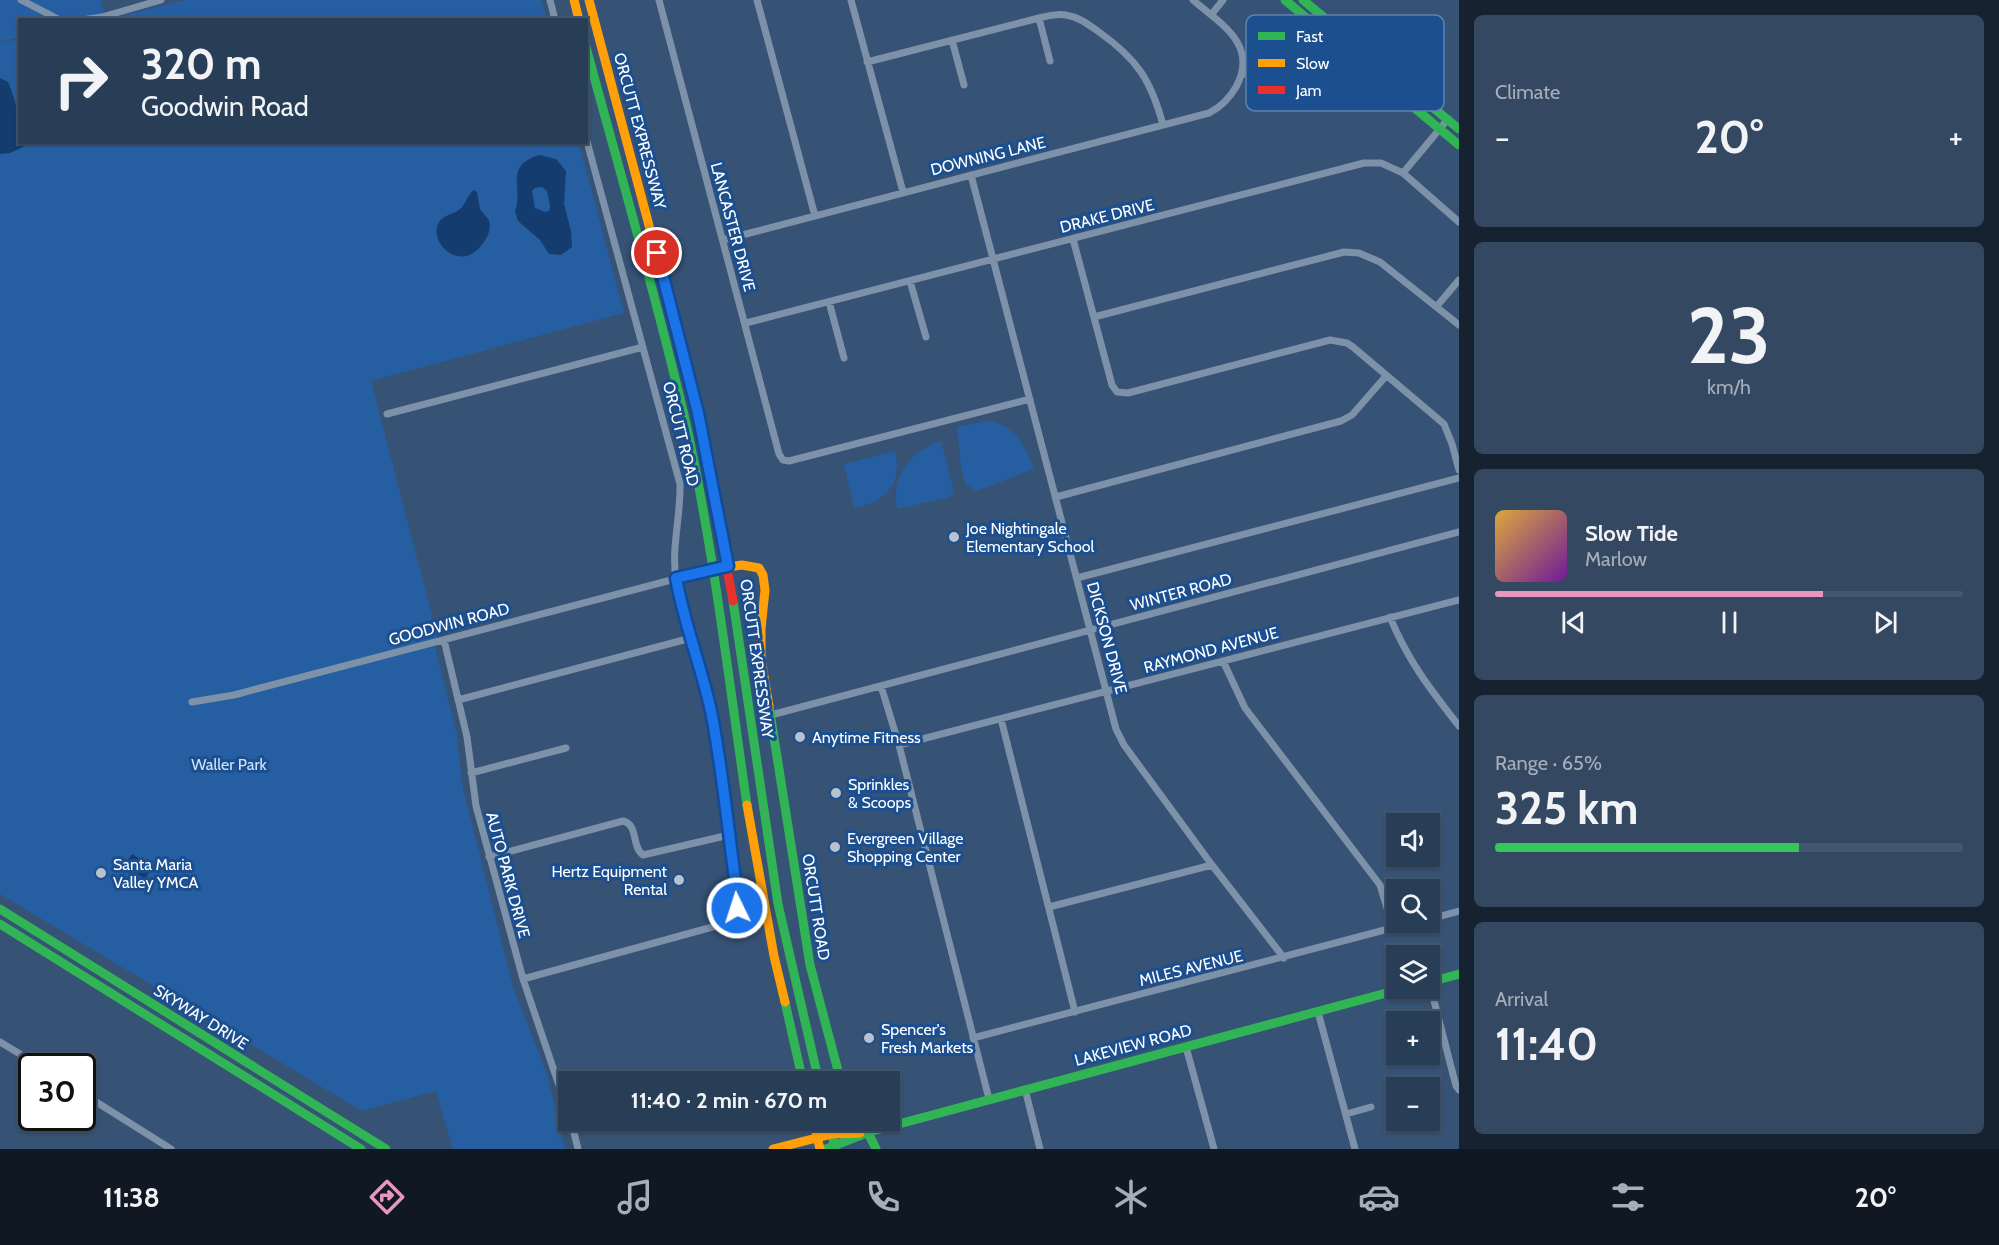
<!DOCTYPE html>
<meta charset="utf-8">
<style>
:root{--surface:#283e57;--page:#344961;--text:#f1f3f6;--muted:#a5aeba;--line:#44576d;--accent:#e797bd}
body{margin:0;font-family:Cabin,sans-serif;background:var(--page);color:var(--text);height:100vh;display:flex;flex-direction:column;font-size:22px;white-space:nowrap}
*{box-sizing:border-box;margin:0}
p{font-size:20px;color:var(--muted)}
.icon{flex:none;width:33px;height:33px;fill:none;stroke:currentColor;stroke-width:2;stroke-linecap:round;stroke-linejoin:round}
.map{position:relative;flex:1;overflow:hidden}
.side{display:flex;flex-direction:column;gap:15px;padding:15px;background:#162230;width:540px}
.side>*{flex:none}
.banner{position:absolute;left:18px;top:18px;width:570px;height:126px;border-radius:0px;box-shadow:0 2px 4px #0004,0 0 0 2px var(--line);background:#283e57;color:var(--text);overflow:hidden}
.controls{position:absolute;left:1386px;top:813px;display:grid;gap:12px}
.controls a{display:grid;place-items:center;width:54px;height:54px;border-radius:0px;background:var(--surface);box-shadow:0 2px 4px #0004,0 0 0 2px var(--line);font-size:30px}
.speed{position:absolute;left:18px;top:1053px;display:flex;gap:12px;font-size:30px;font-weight:700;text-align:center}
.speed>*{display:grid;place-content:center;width:78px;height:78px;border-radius:50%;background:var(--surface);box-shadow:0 2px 4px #0004,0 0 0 2px var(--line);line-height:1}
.speed .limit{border:3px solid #111;border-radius:9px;background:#fff;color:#111}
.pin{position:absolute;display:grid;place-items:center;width:51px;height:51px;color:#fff;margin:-26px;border:3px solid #fff;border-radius:50%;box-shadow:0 2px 6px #0007}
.me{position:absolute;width:66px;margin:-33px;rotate:356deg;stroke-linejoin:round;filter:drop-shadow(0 0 4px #0008)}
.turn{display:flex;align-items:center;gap:21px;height:126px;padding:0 24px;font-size:27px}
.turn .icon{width:78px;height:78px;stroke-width:2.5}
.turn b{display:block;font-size:42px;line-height:51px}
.big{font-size:45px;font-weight:800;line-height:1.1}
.side .card{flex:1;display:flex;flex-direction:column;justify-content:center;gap:9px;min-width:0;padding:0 21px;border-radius:9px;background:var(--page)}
.side .dial{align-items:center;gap:0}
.dial b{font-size:78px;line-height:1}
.song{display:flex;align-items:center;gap:18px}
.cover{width:72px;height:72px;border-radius:9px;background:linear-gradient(135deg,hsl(40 70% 55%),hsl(280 70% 35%))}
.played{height:6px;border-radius:3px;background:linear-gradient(90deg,var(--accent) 70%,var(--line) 70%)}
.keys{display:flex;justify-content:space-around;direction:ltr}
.heat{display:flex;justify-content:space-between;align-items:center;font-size:33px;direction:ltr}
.charge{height:9px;border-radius:4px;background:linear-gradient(90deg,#34c759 65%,var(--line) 0)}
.trip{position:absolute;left:558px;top:1071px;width:342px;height:60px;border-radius:0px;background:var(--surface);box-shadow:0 2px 4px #0004,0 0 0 2px var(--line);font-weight:800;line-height:60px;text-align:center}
.dock{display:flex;height:96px;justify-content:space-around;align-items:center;background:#101923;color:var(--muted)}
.dock .icon{width:42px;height:42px}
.dock .active{color:var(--accent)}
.dock b{font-size:27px;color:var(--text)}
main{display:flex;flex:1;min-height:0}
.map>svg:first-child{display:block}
.green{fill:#265fa1}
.water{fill:#153c6e;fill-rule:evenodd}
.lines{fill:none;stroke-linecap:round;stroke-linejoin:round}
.street{stroke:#7d92a8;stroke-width:7}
.fast{stroke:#30b455;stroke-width:9}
.slow{stroke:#ff9f0a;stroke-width:9}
.jam{stroke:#e5322d;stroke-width:9}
.route-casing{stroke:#114b97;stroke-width:15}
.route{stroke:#1a73e8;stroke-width:10}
.poi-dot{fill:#b9c2ce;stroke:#1b4f8f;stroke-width:2}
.labels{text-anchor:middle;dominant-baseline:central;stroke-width:6;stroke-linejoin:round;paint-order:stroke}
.street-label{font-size:16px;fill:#fff;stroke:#1b4f8f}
.poi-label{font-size:16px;fill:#fff;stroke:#1b4f8f;text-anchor:start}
.park-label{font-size:16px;fill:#cfe3fa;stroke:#1b4f8f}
.key{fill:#1b4f8f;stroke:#5f84b1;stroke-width:1.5}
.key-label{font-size:16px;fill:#fff}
</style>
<main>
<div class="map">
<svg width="1459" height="1149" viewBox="0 0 1459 1149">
<rect width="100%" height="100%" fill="#365274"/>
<!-- green -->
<path class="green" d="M 0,0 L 101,0 L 105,15 L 87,19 L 20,20 L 19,37 L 0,42 Z
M 185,0 L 541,0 L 547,19 L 109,19 Z
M 19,39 L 20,142 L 579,143 L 624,313 L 371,381 L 437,635 L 436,651 L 457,734 L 462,785 L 513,987 L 547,1074 L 565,1149 L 453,1149 L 436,1091 L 362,1111 L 0,894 L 0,43 Z
M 987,421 C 1014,424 1026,446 1034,469 L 977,491 L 965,484 L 961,466 L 957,427 Z
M 941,441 L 954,492 L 950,497 L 897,509 C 891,476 910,451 941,441 Z
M 895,451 C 903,485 885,502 854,508 L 844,464 Z"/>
<!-- water -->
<path class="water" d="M 0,78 L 8,82 C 17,103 20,120 20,142 L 24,143 L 23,147 L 10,153 L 0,154 Z
M 539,155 L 556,159 L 566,171 L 564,204 L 571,231 L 572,247 L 561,255 L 549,254 L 540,240 L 518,221 L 515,211 C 524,187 503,167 539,155 ZM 542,187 L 547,191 L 550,206 L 549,211 L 545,212 L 535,208 L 532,191 L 535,188 Z
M 474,190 L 477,192 L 480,209 L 489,220 C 491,229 489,234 484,242 C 461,276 429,242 438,224 C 443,214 453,215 460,209 C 466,204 467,195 474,190 Z
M 132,854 L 153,867 L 145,879 L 124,866 Z"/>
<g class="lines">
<!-- street -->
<path class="street" d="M 21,0 L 60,20
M 550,0 L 555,20
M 659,0 L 779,454 L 783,460 L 789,461 L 1030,399
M 757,0 L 815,216
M 851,0 L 903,192
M 1211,15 L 1223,0
M 1039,18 L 1050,61
M 82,20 L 102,17 L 161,0
M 952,40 L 964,85
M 867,62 L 1039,18 C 1048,16 1057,13 1066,15 C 1079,17 1089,25 1099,32 C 1137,59 1151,80 1163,125
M 1242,73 L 1301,89
M 1403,173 L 1448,119
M 971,175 L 1116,729 L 1124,745 L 1212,865 L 1284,958
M 1073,239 L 1112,385 L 1117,392 L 1128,393 L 1330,340 L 1347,343 L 1353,347 L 1444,424 L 1452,444 L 1459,470
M 723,240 L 1209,113 C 1221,107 1229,99 1236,87 C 1259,45 1221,24 1193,0
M 910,281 L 926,337
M 829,302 L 844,358
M 1437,306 L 1459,280
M 1094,317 L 1344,252 L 1359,253 L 1380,262 L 1459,325
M 746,323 L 1364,163 L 1381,163 L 1403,173 L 1459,222
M 387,414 L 643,347
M 1056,497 L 1341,421 L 1352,415 L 1386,376
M 1077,578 L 1459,478
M 1390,617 C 1408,661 1430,689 1459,726
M 444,640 L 467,737 L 476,806 L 523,979 L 568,1112
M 1223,661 L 1245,708 L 1380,885 L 1393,928
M 881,686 L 899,745 L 989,1099
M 458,700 L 691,638
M 192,702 L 234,695 L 713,569
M 771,715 L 1459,532
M 1001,719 L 1075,1012
M 899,745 L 1459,600
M 471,773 L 566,748
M 489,857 L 623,821 C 639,825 631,847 643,855 L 729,835
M 1049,907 L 1212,865
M 1430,919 L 1459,911
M 523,979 L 727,923 L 733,917 L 738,901 C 737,879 732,856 729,834 C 722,781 716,728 702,676 C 694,644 681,613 676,579 C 671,548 681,515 680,484 L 586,138
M 1430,985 L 1456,1086 L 1459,1090
M 1318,1012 L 1355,1149
M 973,1038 L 1415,922
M 0,1042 L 40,1066
M 1186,1047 L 1214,1149
M 1025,1089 L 1040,1149
M 82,1093 L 171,1149
M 1346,1114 L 1371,1107
M 571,1120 L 578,1149"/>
<!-- fast -->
<path class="fast" d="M 1285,0 L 1459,145
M 1303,0 L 1459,129
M 586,47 C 619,169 655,292 684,415 C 713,543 728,675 747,805
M 733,601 L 778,904 L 819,1082
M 769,706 L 810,965 L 841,1082
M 0,909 L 386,1149
M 0,924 L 361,1149
M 1430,982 L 1459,974
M 785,1002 L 803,1082
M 829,1120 L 835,1149
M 862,1120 L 876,1149
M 826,1149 L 869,1132 L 1405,988"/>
<!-- slow -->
<path class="slow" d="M 574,0 L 579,20
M 589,0 L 688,372
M 713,569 L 742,565 L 759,568 L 763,575 L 765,590 L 761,629 L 761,659 L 769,706
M 747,805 L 774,956 L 785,1002
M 813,1120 L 820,1149
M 773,1149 L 832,1134 L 860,1133"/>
<!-- jam -->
<path class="jam" d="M 688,372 L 698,413 L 733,601"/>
</g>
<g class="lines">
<!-- route casing -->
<g class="route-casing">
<path id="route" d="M 657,253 L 698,413 L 728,566 L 676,578 C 684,623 701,666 711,711 C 723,771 728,832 737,893 L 737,908"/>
</g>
<!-- route -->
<use href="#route" class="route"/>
</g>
<!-- markers -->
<g class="poi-dot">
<circle cx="954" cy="537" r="6"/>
<circle cx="800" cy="737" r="6"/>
<circle cx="836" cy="793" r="6"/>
<circle cx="835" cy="847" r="6"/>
<circle cx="101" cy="873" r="6"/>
<circle cx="679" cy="880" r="6"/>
<circle cx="869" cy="1038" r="6"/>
</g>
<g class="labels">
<!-- street labels -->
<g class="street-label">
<text transform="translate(640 131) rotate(75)">ORCUTT EXPRESSWAY</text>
<text transform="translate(988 156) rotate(-14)">DOWNING LANE</text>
<text transform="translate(1107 216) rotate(-14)">DRAKE DRIVE</text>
<text transform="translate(733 227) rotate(75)">LANCASTER DRIVE</text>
<text transform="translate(681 434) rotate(76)">ORCUTT ROAD</text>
<text transform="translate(1181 592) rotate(-15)">WINTER ROAD</text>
<text transform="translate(449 624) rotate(-15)">GOODWIN ROAD</text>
<text transform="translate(1107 638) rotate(75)">DICKSON DRIVE</text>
<text transform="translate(1211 650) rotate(-15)">RAYMOND AVENUE</text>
<text transform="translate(757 659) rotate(82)">ORCUTT EXPRESSWAY</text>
<text transform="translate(508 875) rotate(75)">AUTO PARK DRIVE</text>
<text transform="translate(816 907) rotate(81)">ORCUTT ROAD</text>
<text transform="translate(1191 968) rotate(-14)">MILES AVENUE</text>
<text transform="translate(201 1017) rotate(32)">SKYWAY DRIVE</text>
<text transform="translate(1133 1045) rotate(-15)">LAKEVIEW ROAD</text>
</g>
<!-- poi labels -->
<g class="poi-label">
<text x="966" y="528">Joe Nightingale<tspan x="966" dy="18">Elementary School</tspan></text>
<text x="812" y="737">Anytime Fitness</text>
<text x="848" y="784">Sprinkles<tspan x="848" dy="18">&amp; Scoops</tspan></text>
<text x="847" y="838">Evergreen Village<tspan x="847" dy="18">Shopping Center</tspan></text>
<text x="113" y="864">Santa Maria<tspan x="113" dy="18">Valley YMCA</tspan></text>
<text x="667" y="871" text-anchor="end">Hertz Equipment<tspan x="667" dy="18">Rental</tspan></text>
<text x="881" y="1029">Spencer's<tspan x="881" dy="18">Fresh Markets</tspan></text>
</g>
<!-- park labels -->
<g class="park-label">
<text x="229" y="764">Waller Park</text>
</g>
</g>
<!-- legend -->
<rect x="1246" y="15" width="198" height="96" rx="9" class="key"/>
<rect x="1258" y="32" width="27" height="8" fill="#30b455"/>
<rect x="1258" y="59" width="27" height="8" fill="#ff9f0a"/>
<rect x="1258" y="86" width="27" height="8" fill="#e5322d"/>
<g class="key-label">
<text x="1296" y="42">Fast</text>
<text x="1296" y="69">Slow</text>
<text x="1296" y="96">Jam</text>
</g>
</svg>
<div class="controls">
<a><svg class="icon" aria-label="sound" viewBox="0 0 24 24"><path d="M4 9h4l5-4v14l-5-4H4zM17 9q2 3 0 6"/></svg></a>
<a><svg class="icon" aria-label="search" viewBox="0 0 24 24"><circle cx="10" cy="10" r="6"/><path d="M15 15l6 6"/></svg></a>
<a><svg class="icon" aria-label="layers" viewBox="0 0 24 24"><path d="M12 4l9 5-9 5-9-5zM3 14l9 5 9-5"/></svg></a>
<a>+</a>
<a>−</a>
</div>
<div class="speed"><div class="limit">30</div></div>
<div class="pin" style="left:657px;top:253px;background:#d93025"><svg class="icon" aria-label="arrive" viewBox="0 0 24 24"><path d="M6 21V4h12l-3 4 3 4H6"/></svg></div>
<svg class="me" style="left:737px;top:908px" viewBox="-20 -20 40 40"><circle r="17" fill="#1a73e8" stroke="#fff" stroke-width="3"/><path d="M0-11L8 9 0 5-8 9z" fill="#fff"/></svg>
<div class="trip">11:40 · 2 min · 670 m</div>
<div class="banner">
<div class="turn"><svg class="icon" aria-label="right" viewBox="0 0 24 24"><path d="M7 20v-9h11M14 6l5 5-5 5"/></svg><div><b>320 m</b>Goodwin Road</div></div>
</div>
</div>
<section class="side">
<div class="card"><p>Climate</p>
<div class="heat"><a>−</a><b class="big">20°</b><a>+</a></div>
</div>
<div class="card dial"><b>23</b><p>km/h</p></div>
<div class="card">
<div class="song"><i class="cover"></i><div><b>Slow Tide</b><p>Marlow</p></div></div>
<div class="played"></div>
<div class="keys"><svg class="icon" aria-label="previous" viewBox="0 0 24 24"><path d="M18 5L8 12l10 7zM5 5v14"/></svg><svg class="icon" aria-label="pause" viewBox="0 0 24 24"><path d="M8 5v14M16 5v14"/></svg><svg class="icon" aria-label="next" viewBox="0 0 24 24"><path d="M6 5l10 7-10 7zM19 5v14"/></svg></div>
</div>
<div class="card"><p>Range · 65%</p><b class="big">325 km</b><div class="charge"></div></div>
<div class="card"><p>Arrival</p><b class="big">11:40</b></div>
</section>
</main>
<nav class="dock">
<b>11:38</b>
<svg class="icon active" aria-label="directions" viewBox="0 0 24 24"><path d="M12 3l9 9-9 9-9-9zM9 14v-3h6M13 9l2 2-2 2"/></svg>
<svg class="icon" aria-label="music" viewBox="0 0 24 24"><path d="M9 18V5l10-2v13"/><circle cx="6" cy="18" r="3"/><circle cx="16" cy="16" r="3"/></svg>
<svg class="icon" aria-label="phone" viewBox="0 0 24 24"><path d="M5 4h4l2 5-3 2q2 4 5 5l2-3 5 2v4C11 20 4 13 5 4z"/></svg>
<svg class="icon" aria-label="climate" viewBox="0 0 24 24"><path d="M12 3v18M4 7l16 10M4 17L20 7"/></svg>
<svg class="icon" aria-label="car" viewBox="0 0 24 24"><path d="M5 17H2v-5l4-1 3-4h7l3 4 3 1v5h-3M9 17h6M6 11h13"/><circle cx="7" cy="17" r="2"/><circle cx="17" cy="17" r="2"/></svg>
<svg class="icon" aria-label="filters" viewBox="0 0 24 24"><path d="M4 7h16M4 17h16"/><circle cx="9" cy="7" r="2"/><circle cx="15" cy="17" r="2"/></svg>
<b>20°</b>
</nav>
